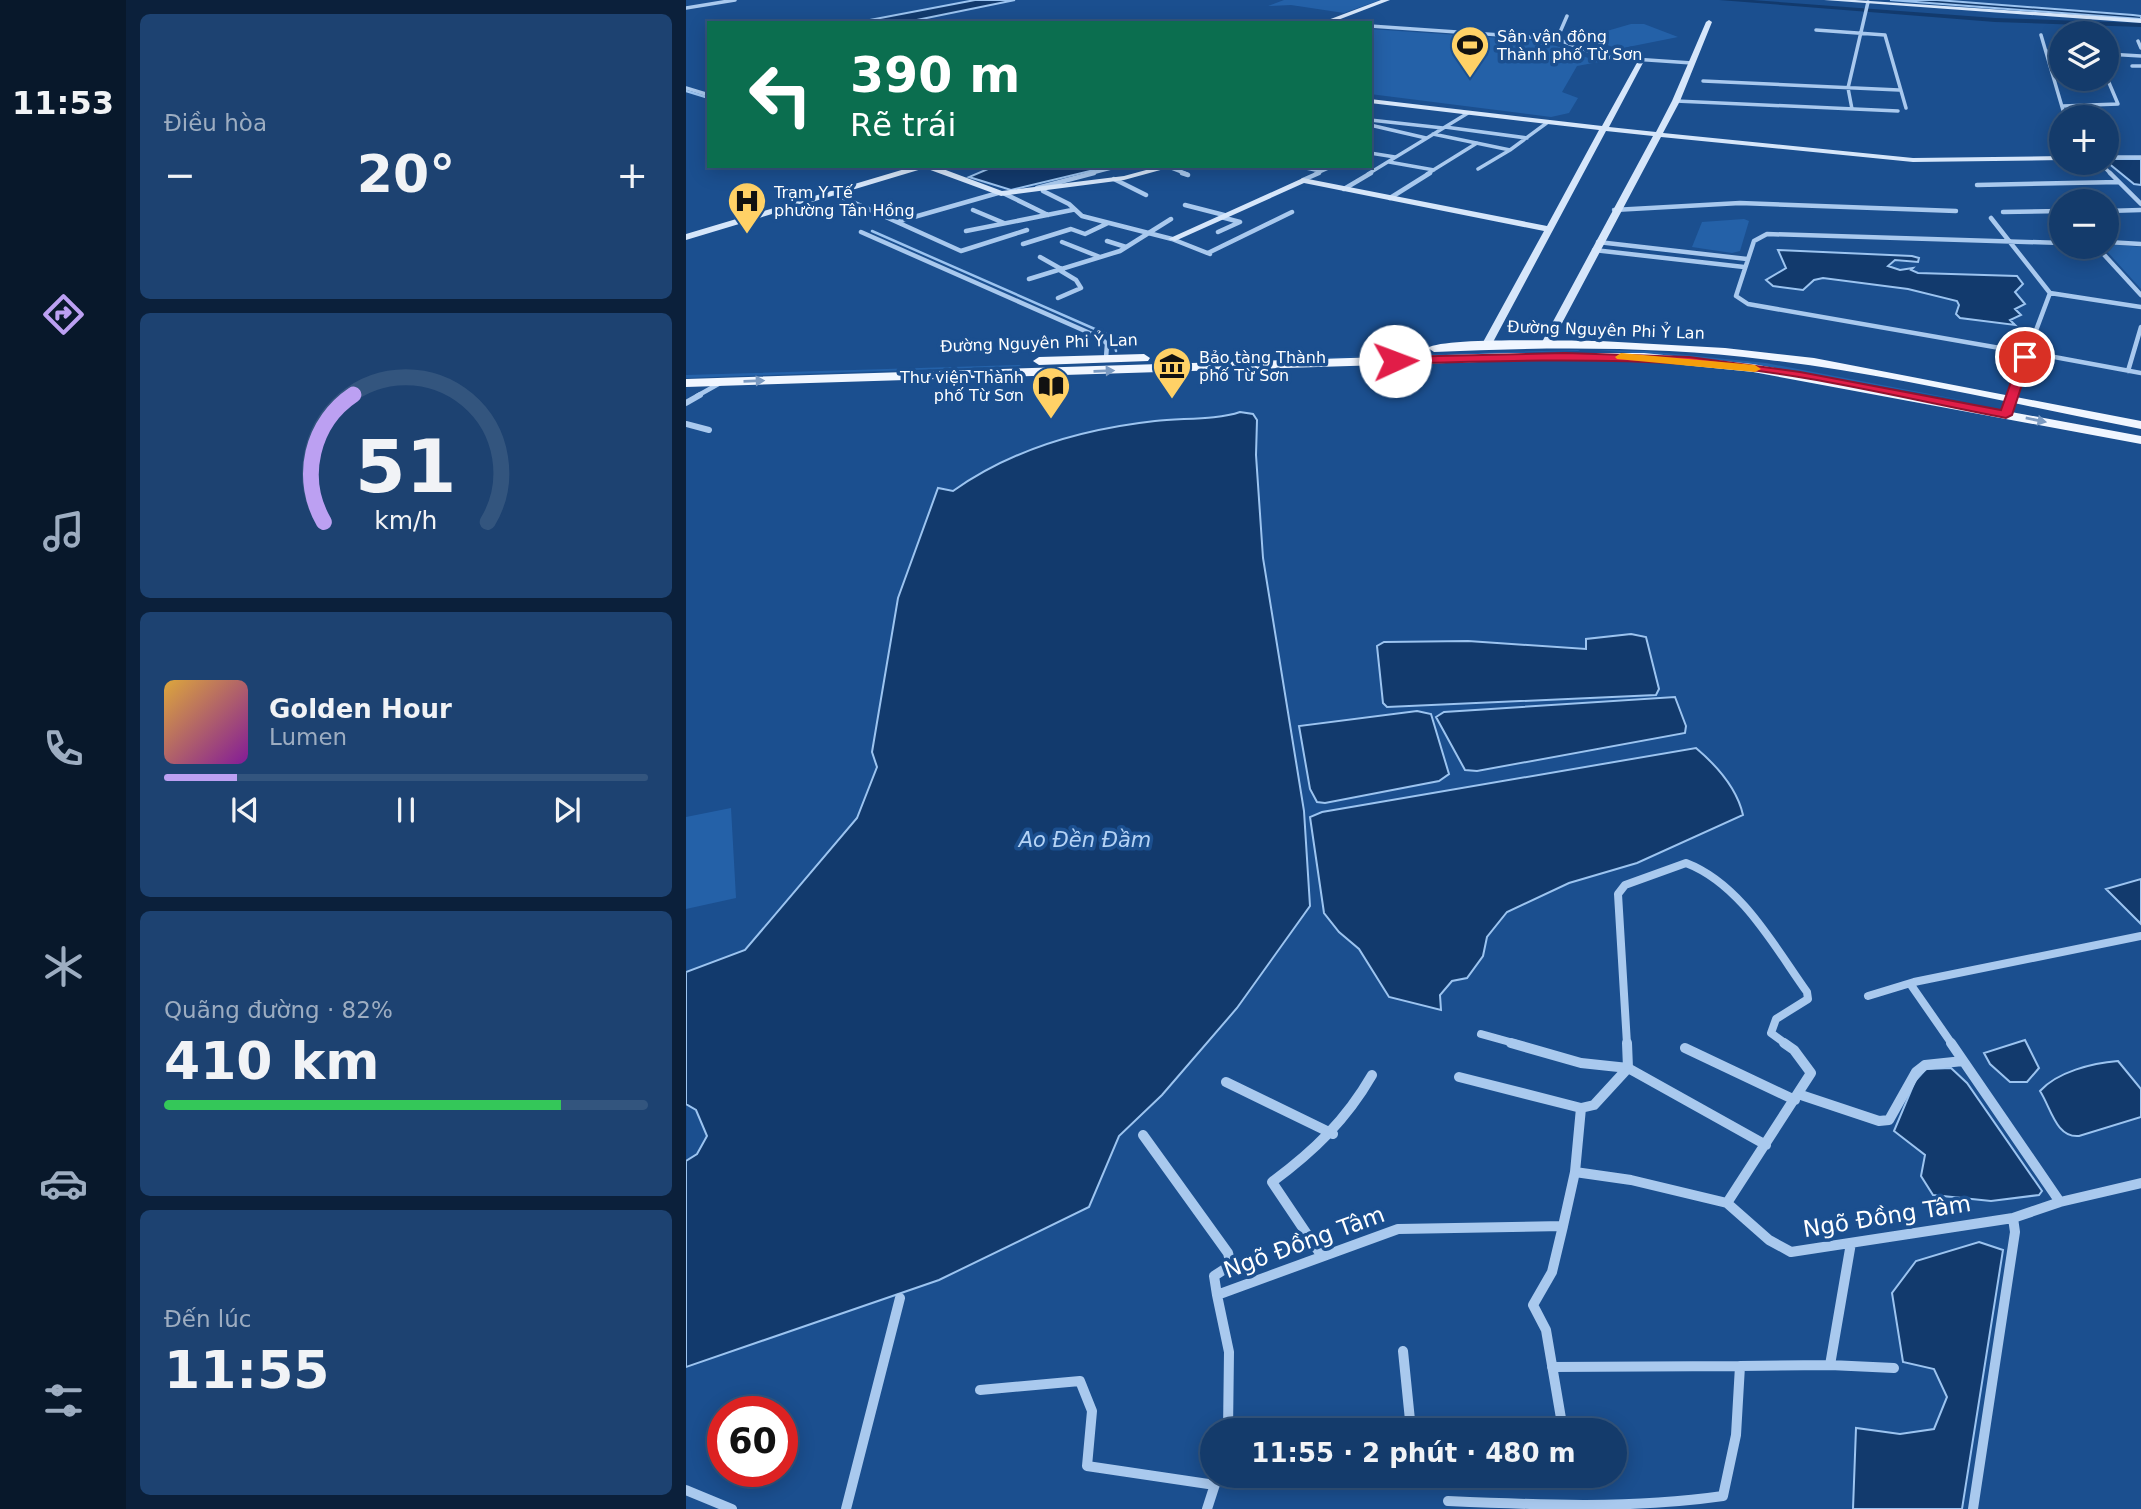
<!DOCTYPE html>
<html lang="vi">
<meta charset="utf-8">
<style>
:root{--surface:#143b6b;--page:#1d4271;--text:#f1f3f6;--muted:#9dadc1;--line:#33557e;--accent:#bca0f2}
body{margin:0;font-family:"DejaVu Sans",sans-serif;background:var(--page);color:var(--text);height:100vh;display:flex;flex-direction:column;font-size:26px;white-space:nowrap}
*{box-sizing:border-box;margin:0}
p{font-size:23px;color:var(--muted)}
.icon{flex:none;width:38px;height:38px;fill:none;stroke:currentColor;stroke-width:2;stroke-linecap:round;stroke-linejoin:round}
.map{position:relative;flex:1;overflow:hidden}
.panel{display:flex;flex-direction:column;gap:14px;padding:14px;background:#0b203b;width:560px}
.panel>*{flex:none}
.hud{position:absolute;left:21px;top:21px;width:665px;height:147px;border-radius:0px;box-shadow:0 4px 18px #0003,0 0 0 2px var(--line);background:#0b6e4f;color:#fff;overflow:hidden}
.buttons{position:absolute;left:1363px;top:21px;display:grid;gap:14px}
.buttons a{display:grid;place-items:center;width:70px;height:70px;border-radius:50%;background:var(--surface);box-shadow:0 4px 18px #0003,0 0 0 2px var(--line);font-size:35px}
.speed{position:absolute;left:21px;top:1396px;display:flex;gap:14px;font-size:35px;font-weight:700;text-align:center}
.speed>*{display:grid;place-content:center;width:91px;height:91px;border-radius:50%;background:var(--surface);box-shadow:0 4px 18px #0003,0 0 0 2px var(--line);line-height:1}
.speed .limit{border:10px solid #d22;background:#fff;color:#111}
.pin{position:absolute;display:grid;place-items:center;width:60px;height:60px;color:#fff;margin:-30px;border:4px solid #fff;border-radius:50%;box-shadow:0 2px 7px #0007}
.me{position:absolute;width:77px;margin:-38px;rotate:88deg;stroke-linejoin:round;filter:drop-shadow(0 0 5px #0008)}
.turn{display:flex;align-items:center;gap:24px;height:147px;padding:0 28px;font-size:32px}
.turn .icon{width:91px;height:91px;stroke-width:2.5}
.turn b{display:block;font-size:49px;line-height:60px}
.big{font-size:52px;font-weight:700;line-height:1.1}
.panel .card{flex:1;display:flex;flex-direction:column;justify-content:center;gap:10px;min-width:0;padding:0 24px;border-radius:10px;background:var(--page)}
.panel .dial{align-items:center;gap:0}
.dial svg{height:182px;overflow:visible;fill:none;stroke:var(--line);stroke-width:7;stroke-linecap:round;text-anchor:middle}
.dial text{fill:var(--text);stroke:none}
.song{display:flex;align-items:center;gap:21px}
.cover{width:84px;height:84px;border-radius:10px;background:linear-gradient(135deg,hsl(40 70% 55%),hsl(290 70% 35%))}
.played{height:7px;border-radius:4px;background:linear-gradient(90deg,var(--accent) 15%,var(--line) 15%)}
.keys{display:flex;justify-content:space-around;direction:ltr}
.heat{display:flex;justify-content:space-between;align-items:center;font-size:38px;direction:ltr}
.charge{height:10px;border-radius:5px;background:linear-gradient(90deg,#34c759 82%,var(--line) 0)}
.trip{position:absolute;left:514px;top:1418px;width:427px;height:70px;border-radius:35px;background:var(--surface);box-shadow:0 4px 18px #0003,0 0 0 2px var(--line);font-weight:700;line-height:70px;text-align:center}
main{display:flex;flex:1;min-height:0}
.menu{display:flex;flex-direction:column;width:126px;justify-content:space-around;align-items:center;background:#08182b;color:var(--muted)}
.menu .icon{width:49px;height:49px}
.menu .on{color:var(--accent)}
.menu b{font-size:32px;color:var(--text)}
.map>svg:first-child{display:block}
.green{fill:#2461a8}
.water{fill:#123a6d;stroke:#9cc4f0;stroke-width:2}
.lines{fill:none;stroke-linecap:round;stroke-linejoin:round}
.stream{stroke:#9cc4f0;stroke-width:2.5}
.canal{fill:#123a6d;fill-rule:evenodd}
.street-far4{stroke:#a9c9ee;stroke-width:3.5}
.street-far3{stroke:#a9c9ee;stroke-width:4.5}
.street-far2{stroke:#a9c9ee;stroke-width:6}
.street-far1{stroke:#a9c9ee;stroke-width:8}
.street{stroke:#a9c9ee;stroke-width:10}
.secondary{fill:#d6e6fa;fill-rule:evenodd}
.primary{fill:#f0f6ff;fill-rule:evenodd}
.oneway{fill:#7b9ac1}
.route{fill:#e11d48;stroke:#92132f;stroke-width:2}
.slow{fill:#f59e0b}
.labels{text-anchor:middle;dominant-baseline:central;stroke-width:7;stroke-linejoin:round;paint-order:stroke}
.far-poi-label{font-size:16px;fill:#fff;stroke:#1b4f8f;text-anchor:start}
.far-street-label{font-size:16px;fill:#fff;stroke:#1b4f8f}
.water-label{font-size:21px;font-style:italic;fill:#b5d3f5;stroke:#1b4f8f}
.near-street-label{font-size:23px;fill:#fff;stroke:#1b4f8f}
</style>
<main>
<nav class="menu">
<b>11:53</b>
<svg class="icon on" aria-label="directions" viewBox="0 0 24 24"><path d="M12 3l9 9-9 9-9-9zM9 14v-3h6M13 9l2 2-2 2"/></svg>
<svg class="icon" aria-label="music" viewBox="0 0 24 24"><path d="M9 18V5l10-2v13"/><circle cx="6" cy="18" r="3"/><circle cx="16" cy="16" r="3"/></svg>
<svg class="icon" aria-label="phone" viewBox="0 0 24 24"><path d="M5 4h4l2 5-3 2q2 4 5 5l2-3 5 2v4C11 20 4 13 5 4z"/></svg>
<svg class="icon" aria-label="climate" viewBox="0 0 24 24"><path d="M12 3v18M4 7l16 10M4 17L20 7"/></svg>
<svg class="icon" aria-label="car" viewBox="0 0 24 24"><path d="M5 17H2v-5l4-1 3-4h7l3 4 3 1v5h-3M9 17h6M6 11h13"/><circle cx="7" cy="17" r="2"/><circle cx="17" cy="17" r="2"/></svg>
<svg class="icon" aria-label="filters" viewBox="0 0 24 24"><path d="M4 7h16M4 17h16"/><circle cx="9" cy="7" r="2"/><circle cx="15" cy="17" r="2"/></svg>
</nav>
<section class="panel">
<div class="card"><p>Điều hòa</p>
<div class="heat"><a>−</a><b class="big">20°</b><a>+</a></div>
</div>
<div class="card dial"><svg viewBox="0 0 100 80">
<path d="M14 69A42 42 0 1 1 86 69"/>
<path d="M14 69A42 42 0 0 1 27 13" stroke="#bca0f2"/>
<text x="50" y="56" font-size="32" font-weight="700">51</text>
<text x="50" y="72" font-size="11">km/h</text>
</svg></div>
<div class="card">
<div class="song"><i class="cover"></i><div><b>Golden Hour</b><p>Lumen</p></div></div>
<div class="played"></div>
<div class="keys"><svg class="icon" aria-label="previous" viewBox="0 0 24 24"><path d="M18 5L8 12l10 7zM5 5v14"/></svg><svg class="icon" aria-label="pause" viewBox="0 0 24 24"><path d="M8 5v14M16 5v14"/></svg><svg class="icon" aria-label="next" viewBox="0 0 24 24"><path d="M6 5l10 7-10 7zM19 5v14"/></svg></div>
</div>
<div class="card"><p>Quãng đường · 82%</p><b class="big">410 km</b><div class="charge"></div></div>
<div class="card"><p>Đến lúc</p><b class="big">11:55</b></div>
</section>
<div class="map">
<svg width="1455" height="1509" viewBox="0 0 1455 1509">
<rect width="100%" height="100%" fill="#1b4f8f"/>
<!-- green -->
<path class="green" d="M 598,0 L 694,0 L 658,13 L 605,5 L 582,6 Z
M 945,24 L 958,24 L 992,37 L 932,49 L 900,37 Z
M 684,29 L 857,41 L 913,62 L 891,66 L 876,92 L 892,98 L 883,113 L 865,117 L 684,94 Z
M 1058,219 L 1063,221 L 1054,251 L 1046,253 L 1006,247 L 1016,222 Z
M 1421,244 L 1455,247 L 1455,289 L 1418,248 Z
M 894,350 L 892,351 L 375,365 Z
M 912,350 L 960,351 L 1080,363 L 1291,403 L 1067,364 Z
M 333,365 L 336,366 L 0,378 L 0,375 Z
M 45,808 L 50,898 L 0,909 L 0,817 Z"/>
<!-- water -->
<path class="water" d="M 289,0 L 329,0 L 216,23 L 168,23 Z
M 1204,0 L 1251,0 L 1447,15 L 1455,16 L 1455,19 Z
M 1421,159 L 1455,159 L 1455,185 L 1448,184 L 1421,162 Z
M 309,166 L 425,166 L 325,190 L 283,177 Z
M 1092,250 L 1226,256 L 1233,258 L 1232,262 L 1209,260 L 1202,266 L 1214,270 L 1227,268 L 1225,270 L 1232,273 L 1331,276 L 1337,284 L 1329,292 L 1339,304 L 1329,309 L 1335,315 L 1324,320 L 1329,325 L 1274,318 L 1270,314 L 1273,305 L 1271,301 L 1222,289 L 1137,278 L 1128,280 L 1117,290 L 1087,286 L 1080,280 L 1100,268 Z
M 554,412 L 567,414 L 571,420 L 570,455 L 577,558 L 618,811 L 624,906 L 551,1008 L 476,1095 L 433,1136 L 403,1207 L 253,1280 L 0,1367 L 0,1161 L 11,1154 L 21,1136 L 10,1110 L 0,1104 L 0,972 L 59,950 L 171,818 L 191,767 L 186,752 L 212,598 L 252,488 L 267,491 C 326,449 397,429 469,421 C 495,418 531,420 554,412 Z
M 945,634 L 960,637 L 973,689 L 970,695 L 701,707 L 697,703 L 691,646 L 698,642 L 782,641 L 900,649 L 900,639 Z
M 989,697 L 1000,726 L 999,733 L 791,771 L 779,770 L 750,717 L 758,712 Z
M 731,711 L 745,714 L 763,774 L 753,781 L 639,803 L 631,802 L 624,789 L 613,726 Z
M 1010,748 C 1030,765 1051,788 1057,815 L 951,863 L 883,883 L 821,912 L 801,937 L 797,956 L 781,978 L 766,981 L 754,995 L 755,1010 L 703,997 L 673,949 L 653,932 L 638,913 L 624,817 L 636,812 Z
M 1455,879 L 1455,924 L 1420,889 Z
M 1339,1040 L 1353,1068 L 1341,1082 L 1324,1082 L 1304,1064 L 1298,1053 Z
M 1432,1061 L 1455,1089 L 1455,1117 L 1393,1136 C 1370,1138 1365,1108 1354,1091 C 1371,1072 1406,1063 1432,1061 Z
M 1265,1068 L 1281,1083 L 1356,1191 L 1353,1195 L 1305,1201 L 1247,1195 L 1235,1176 L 1239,1155 L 1208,1131 L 1229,1081 L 1240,1069 Z
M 1293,1242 L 1317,1250 L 1276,1509 L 1167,1509 L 1170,1428 L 1214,1434 L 1248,1429 L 1261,1397 L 1248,1369 L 1217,1362 L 1206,1293 L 1230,1261 Z"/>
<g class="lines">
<!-- stream -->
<path class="stream" d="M 0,91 L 23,98
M 186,231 L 427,337 L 430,351"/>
<!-- canal -->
<path class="canal" d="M 1033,0 L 1066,0 L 1309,18 L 1455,23 L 1455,27 L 1309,22 Z"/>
<!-- street-far4 -->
<path class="street-far4" d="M 0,8 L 49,0
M 881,16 L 871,39 L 918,57 L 1006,63
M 684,26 L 871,39
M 1130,30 L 1199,35 L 1220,108
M 1355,35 L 1379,117
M 1452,41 L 1455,48
M 1360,51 L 1376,52
M 1421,54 L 1455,56
M 1446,66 L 1455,66
M 1017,81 L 1213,90
M 0,88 L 23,95
M 990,101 L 1212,111
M 1377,106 L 1432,104 L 1421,78
M 1166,109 L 1162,88 L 1182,2
M 684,120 L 757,128
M 684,125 L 740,138
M 759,127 L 841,138
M 747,134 L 824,150 L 862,122
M 684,153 L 709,157
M 1421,157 L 1455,157
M 703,162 L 748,170
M 1414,163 L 1425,174
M 511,166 L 514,167
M 611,166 L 634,171
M 483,167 L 501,174
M 792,169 L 824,150
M 402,174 L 433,166
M 629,174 L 647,166
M 682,174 L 782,113
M 741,174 L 791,143"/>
<!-- street-far3 -->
<path class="street-far3" d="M 496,173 L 502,175
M 1424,173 L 1455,204
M 428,179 L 460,195
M 617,180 L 633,173
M 1291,185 L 1433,182
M 351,188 L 408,173
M 658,189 L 685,173
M 357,191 L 383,204 L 396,216 L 486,239 L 524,254
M 149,194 L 275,251 L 341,230
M 319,194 L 362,215
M 704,198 L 744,173
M 499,205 L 538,215
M 287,210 L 318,223
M 928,210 L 1054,203 L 1270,211
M 1421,211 L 1455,210
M 1317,212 L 1376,211
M 1305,218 L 1364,293 L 1343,349
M 214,221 L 312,193
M 280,231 L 386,210
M 175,232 L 415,338 L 421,344 L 420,358
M 532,232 L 554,222 L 535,217
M 421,241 L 440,247
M 376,242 L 414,257
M 912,242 L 1061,259
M 1421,242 L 1455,244
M 337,244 L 385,229 L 399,234 L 422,223
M 1411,247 L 1455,295
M 908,250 L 1058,267
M 522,253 L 606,212
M 354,257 L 377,270
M 343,279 L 434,251 L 485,219
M 1364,293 L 1455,307
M 372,298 L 395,288 L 390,280 L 375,271
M 1340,349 L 1350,351 L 1351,356 L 1340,357 L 1331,352 Z
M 1331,351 L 1062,304 L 1050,296 L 1068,241 L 1081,234 L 1376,243
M 1352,354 L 1455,373
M 1442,371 L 1455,327
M 11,396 L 36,382
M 1326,396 L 1340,357"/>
<!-- street-far2 -->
<path class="street-far2" d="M 0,403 L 14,395
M 1320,415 L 1327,395
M 0,424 L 23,430"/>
<!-- street-far1 -->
<path class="street-far1" d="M 1225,985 L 1266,1044
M 1182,996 L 1228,982 L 1455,936
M 795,1034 L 831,1044
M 941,1044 L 932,894 L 939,885 L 1000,863 C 1055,884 1088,946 1121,992 L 1122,999 L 1090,1019 L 1085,1033 L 1100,1044"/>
<!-- street -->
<path class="street" d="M 825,1043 L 895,1063 L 942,1068 L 1080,1145
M 1265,1043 L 1374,1202
M 999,1048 L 1109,1100
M 773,1077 L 895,1108
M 540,1082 L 647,1134
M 1112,1094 L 1193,1121 L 1203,1120 L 1230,1072 L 1239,1065 L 1277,1061
M 457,1135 L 542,1253 L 545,1265 L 528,1276 L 531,1295
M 889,1172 L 895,1108 L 908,1105 L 942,1068 L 941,1043
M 1041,1203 L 1125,1073 L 1108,1050 L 1098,1043
M 877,1226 L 866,1272 L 847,1305 L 860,1330 L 877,1430
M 635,1255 L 586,1182 C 628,1151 660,1120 686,1075
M 717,1351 L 725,1430
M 1144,1365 L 1208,1368
M 866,1367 L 1054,1366
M 294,1390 L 394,1381 L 406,1411 L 401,1466 L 529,1485
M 542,1430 L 543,1352 L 531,1295 L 712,1229 L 877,1226 L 889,1172 L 945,1180 L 1041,1203 L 1083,1240 L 1105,1252 L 1327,1218 L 1374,1202 L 1455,1183
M 0,1490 L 46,1509
M 762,1501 C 854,1505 946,1509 1037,1496 L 1050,1435 L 1054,1366 L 1144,1365 L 1165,1243
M 160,1509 L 214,1298
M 521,1509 L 532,1475
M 1287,1509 L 1329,1232 L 1327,1218"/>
<!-- secondary -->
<path class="secondary" d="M 695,0 L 704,0 L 644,23 L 634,23 Z
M 1138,0 L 1169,0 L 1455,19 L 1455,23 Z
M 1023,20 L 1026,22 L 994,101 L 977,133 L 1227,158 L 1376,156 L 1376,160 L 1227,162 L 975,137 L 866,342 L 861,345 L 856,342 L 967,136 L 920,131 L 806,344 L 801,347 L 796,344 L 858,231 L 618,183 L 489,241 L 482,239 L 617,178 L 861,226 L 913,130 L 684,103 L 684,99 L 916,126 L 953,59 L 956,57 L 959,59 L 923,127 L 970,132 L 986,101 L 1020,22 Z
M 229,166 L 249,166 L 316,191 L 438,176 L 475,166 L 489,166 L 438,180 L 315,196 L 239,168 L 0,240 L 0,234 Z"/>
<!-- primary -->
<path class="primary" d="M 914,341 L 1039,348 L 1128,358 L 1455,421 L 1455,429 C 1331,405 1208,375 1083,360 C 972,346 860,347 748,352 L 742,348 C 756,337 888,341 914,341 Z
M 824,353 L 958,353 L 1067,364 L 1455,436 L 1455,444 L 1067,372 L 958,361 L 824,361 L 0,387 L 0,379 Z
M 458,354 L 464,358 L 462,361 L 353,365 L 347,361 L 353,357 Z"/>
</g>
<!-- one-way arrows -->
<defs><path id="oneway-solid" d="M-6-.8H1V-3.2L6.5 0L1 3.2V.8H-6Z" transform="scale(1.75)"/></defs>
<g class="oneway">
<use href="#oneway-solid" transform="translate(418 371) rotate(-2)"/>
<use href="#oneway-solid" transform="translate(68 381) rotate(-2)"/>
<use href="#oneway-solid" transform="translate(1350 420) rotate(11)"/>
</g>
<!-- route -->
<path class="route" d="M 879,353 L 1003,357 L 1114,372 L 1315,410 L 1334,357 L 1339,354 L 1345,357 L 1326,415 L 1320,418 C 1215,398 1108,370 1001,364 C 904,358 807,361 709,364 L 704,361 L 709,357 Z"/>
<!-- slow -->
<path class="slow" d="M 935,353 L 1069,365 L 1075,369 L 1069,372 L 931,359 L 929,357 Z"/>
<!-- icons -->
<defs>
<g id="stadium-pin" transform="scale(2.0125)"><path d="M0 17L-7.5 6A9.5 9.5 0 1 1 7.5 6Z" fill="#ffd166" stroke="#1b4f8f"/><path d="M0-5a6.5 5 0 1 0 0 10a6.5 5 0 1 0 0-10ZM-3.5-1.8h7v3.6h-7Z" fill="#111"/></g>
<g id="hospital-pin" transform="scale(2.0125)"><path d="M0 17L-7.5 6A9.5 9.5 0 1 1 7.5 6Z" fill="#ffd166" stroke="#1b4f8f"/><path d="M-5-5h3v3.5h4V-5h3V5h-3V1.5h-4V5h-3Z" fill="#111"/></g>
<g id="museum-pin" transform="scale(2.0125)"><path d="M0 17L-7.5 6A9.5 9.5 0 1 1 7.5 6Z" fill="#ffd166" stroke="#1b4f8f"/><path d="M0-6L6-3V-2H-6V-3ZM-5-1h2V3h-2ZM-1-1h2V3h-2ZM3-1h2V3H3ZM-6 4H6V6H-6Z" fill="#111"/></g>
<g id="library-pin" transform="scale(2.0125)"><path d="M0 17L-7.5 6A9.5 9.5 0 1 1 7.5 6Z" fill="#ffd166" stroke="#1b4f8f"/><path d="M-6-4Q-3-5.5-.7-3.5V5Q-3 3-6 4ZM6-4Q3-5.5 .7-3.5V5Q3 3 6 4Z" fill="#111"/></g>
</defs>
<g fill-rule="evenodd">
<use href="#stadium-pin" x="784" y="45"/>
<use href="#hospital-pin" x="61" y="201"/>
<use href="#museum-pin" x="486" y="366"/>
<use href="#library-pin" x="365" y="386"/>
</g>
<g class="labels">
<!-- far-poi labels -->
<g class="far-poi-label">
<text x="811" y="36">Sân vận động<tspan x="811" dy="18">Thành phố Từ Sơn</tspan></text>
<text x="88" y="192">Trạm Y Tế<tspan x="88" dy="18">phường Tân Hồng</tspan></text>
<text x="513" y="357">Bảo tàng Thành<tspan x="513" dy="18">phố Từ Sơn</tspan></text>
<text x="338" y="377" text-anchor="end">Thư viện Thành<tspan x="338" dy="18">phố Từ Sơn</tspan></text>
</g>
<!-- far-street labels -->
<g class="far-street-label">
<text transform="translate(920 330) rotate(2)">Đường Nguyên Phi Ỷ Lan</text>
<text transform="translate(353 343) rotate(-2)">Đường Nguyên Phi Ỷ Lan</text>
</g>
<!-- water labels -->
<g class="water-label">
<text x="399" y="840">Ao Đền Đầm</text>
</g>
<!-- near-street labels -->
<g class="near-street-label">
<text transform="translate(1201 1216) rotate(-9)">Ngõ Đồng Tâm</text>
<text transform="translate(618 1242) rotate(-20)">Ngõ Đồng Tâm</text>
</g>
</g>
</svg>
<div class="buttons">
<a><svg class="icon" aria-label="layers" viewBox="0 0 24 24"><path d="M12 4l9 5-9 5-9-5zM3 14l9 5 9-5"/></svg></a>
<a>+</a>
<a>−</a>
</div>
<div class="speed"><div class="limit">60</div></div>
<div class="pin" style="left:1339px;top:357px;background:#d93025"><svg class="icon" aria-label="arrive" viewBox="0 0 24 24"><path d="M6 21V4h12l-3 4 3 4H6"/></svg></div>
<svg class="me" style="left:709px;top:361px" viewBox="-20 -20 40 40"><circle r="19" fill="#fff"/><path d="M0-13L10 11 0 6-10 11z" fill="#e11d48"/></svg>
<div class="trip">11:55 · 2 phút · 480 m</div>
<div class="hud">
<div class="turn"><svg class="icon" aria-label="left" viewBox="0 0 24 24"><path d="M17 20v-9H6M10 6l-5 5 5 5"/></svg><div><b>390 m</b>Rẽ trái</div></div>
</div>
</div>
</main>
